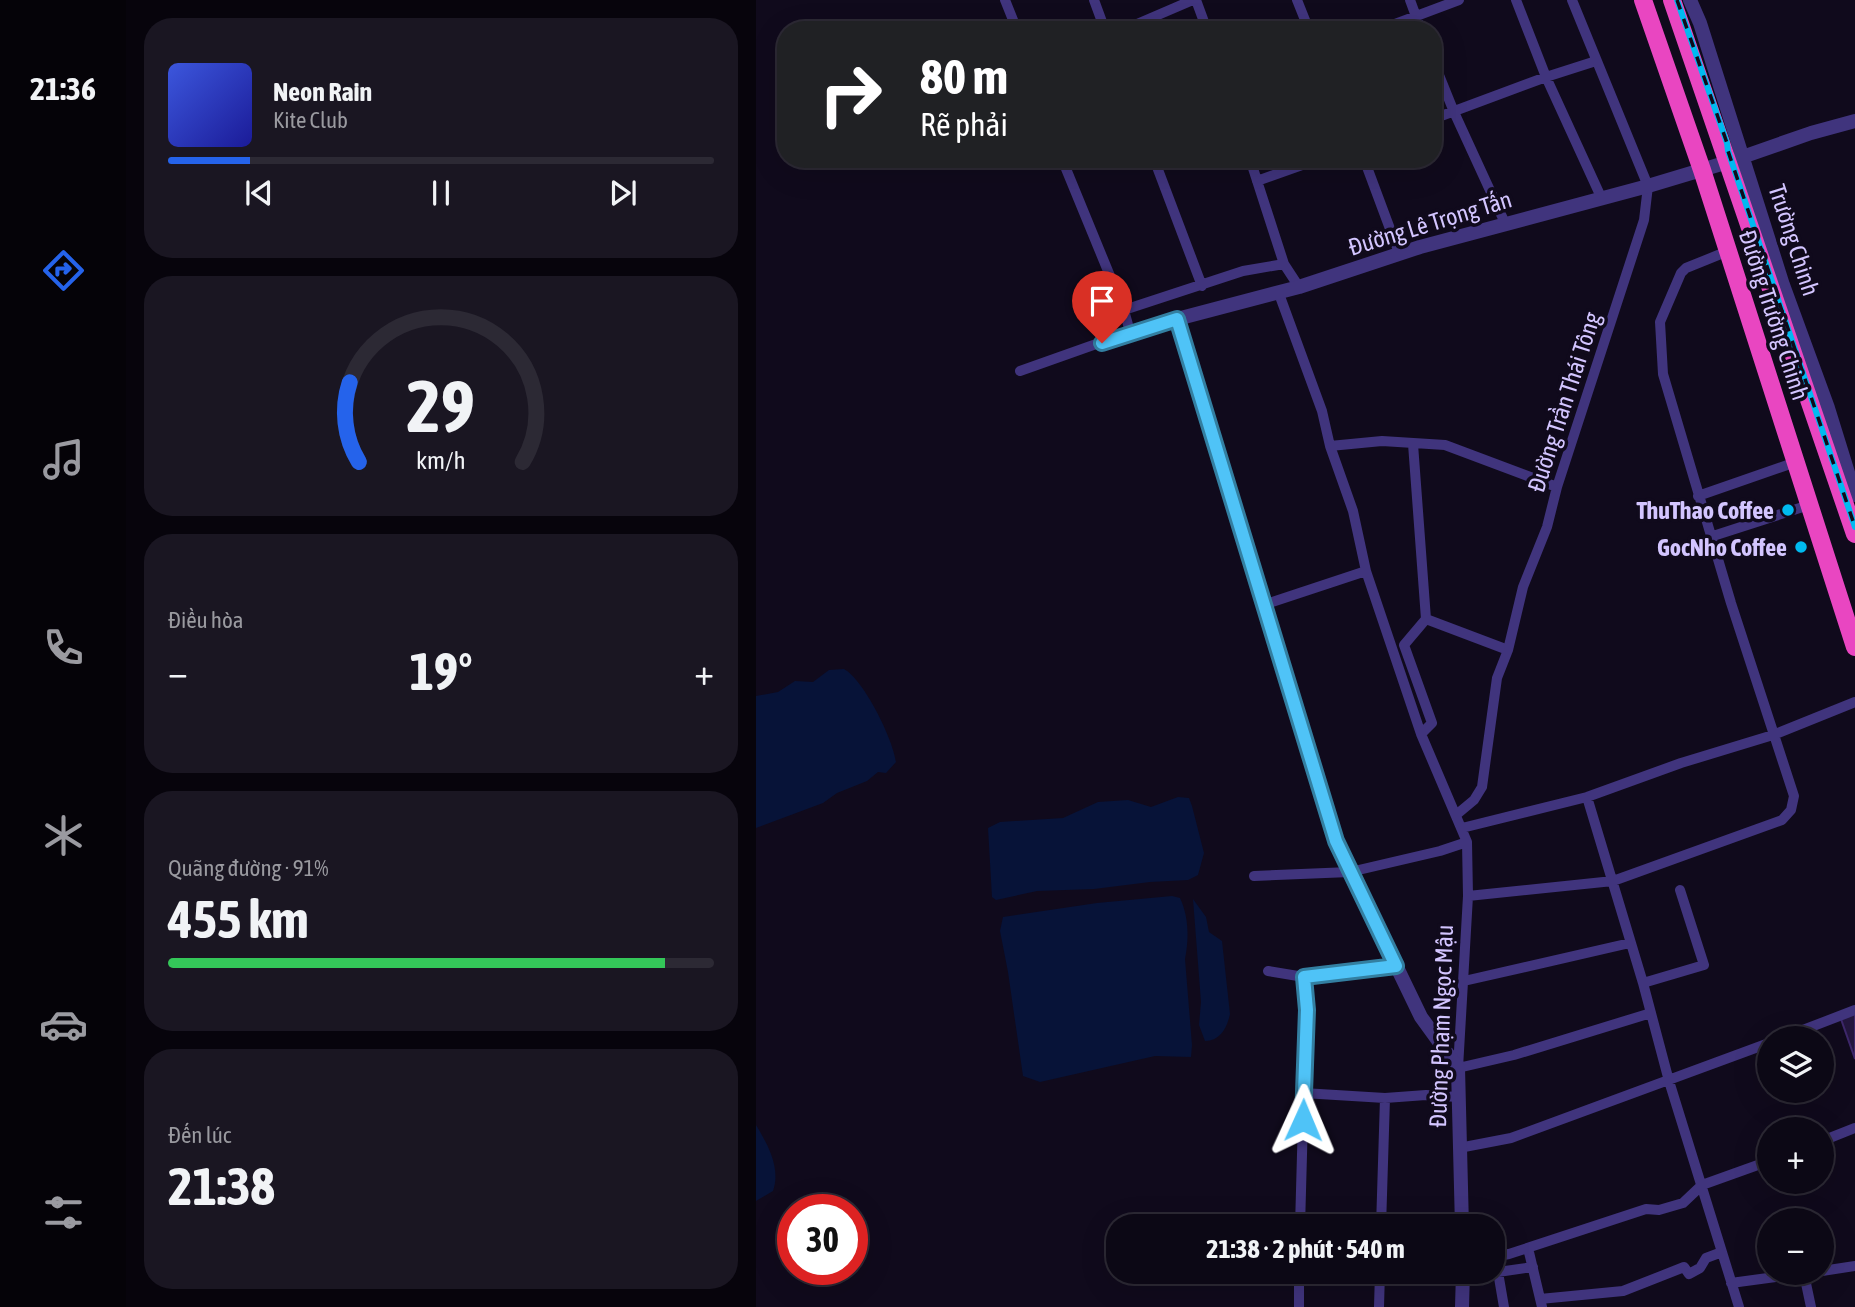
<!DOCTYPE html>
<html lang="vi">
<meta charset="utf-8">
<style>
:root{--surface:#0c0815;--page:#1a1622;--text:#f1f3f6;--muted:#9a9aa0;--line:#2c2934;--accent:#2563eb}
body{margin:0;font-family:"Asap Condensed",sans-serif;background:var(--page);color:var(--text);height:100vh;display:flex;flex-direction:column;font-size:26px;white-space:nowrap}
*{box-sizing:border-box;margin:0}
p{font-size:23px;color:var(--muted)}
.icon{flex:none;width:38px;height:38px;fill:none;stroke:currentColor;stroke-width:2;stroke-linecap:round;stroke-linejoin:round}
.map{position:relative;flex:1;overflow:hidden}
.details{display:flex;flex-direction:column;gap:18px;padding:18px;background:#07040c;width:630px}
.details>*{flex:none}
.top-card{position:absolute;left:21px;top:21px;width:665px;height:147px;border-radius:28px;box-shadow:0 7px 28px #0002,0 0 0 2px var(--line);background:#202124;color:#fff;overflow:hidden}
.buttons{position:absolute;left:1001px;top:1026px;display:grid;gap:14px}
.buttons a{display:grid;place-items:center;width:77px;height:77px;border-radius:50%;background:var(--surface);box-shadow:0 7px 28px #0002,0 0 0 2px var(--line);font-size:35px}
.speed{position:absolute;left:21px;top:1194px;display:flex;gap:14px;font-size:35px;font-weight:700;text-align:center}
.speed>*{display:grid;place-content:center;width:91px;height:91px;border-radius:50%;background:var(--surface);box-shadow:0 7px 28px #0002,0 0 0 2px var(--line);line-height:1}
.speed .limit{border:10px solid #d22;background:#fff;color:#111}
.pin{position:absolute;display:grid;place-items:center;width:60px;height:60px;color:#fff;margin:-72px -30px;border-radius:50% 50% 50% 0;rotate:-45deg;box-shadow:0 0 7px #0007}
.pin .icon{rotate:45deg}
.me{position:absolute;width:77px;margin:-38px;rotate:1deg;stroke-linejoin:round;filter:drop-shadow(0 0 5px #0008)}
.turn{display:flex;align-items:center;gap:24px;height:147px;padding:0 28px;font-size:32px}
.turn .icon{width:91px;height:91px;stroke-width:2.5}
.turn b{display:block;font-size:49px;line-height:60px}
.big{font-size:52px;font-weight:700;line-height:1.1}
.details .tile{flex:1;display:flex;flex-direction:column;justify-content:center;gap:10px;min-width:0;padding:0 24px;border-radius:28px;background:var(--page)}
.details .dial{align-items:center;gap:0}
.dial svg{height:182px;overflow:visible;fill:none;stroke:var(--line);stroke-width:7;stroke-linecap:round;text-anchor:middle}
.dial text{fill:var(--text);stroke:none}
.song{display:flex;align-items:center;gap:21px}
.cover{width:84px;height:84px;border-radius:10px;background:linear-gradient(135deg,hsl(230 70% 55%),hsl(240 70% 35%))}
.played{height:7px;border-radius:4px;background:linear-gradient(90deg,var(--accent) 15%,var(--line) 15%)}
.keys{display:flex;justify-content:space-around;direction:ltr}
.heat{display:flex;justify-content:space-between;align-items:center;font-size:38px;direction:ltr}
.charge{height:10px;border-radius:5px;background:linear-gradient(90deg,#34c759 91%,var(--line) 0)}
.trip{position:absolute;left:350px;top:1214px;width:399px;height:70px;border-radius:28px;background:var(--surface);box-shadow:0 7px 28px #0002,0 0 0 2px var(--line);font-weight:700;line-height:70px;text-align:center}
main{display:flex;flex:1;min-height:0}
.tab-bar{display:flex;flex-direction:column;width:126px;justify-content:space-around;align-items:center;background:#050308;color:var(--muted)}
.tab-bar .icon{width:49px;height:49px}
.tab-bar .current{color:var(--accent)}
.tab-bar b{font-size:32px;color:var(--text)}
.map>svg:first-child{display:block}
.water{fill:#071338}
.building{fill:#23163d;stroke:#3d276a;stroke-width:2}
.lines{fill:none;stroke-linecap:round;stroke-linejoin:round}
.minor{stroke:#40347d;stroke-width:10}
.tertiary{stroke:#40347d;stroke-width:14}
.trunk{stroke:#e946c1;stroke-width:18}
.rail-casing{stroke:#00baf0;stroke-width:6}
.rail{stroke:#100a1c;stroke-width:3.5;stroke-dasharray:10;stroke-linecap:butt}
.route-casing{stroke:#337fa1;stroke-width:18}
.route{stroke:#4fc3f7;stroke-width:12}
.poi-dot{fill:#00baf0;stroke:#100a1c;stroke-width:2.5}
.labels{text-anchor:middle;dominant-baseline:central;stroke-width:7;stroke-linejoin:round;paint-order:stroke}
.street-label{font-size:24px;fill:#d3c5ff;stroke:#100a1c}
.poi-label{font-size:24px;font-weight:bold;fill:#d3c5ff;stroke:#100a1c;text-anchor:end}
</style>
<main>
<nav class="tab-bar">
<b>21:36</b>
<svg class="icon current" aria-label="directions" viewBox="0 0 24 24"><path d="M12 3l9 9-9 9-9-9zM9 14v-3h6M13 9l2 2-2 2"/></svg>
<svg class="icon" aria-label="music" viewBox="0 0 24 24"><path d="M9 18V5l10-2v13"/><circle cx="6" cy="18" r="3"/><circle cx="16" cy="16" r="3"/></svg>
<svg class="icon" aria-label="phone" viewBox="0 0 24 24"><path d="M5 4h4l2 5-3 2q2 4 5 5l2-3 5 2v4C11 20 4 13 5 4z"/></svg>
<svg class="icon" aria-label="climate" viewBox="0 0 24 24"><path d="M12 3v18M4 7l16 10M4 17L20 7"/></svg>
<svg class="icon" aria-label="car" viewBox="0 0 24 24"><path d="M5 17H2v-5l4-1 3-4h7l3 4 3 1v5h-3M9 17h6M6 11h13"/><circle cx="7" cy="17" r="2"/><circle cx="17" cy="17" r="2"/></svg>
<svg class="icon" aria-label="filters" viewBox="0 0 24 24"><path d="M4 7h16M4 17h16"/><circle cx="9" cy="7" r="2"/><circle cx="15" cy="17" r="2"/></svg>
</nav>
<section class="details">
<div class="tile">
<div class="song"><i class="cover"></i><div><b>Neon Rain</b><p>Kite Club</p></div></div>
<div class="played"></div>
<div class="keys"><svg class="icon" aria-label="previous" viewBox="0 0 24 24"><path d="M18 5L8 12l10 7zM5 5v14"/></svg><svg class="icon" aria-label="pause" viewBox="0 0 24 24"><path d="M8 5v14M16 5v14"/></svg><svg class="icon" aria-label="next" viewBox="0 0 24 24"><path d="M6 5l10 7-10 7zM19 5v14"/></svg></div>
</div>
<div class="tile dial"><svg viewBox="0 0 100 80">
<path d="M14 69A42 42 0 1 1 86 69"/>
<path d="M14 69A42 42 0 0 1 10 34" stroke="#2563eb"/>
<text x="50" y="56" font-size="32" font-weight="700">29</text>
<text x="50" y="72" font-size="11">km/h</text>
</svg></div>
<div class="tile"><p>Điều hòa</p>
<div class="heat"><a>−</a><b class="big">19°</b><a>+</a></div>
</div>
<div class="tile"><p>Quãng đường · 91%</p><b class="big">455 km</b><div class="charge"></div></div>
<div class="tile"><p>Đến lúc</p><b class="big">21:38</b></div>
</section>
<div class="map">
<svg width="1099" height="1307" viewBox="0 0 1099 1307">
<rect width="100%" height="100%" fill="#100a1c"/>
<!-- water -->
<path class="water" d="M 88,669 C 108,680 137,739 140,762 L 130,773 L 122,772 L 111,781 L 81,793 L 67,803 L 0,828 L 0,696 L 22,692 L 39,681 L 57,682 L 73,670 Z
M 422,797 L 433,798 L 436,806 L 448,853 L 442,875 L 432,880 L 394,882 L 338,889 L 281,891 L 240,900 L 236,897 L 232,828 L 244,822 L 307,818 L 342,802 L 372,800 L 395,807 Z
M 416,896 L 424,898 C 433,917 433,939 429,959 L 436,1045 L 435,1057 L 399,1056 L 284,1082 L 267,1076 L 252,972 L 244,931 L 247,917 L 341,903 Z
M 437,899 L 450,917 L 453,932 L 466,941 L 474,1014 C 471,1028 464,1041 449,1041 L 443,1025 L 445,1002 Z
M 0,1125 C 12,1145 25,1168 17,1191 L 0,1201 Z"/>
<!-- building -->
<path class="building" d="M 1099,1013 L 1099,1059 L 1085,1019 Z"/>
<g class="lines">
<!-- minor -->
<path class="minor" d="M 249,0 L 261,30
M 338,0 L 349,30
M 440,0 L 451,30
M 541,0 L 553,30
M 654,0 L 665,30
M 760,0 L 790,77 L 845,197
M 367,30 L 437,0
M 623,30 L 703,0
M 677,60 L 698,112 L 749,223
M 677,119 L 790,77 L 840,61
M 306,159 L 368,310 L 374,332
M 398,159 L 446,286
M 494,159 L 528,264 L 543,287
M 608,159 L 643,253
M 501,181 L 563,159
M 522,291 L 566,411 L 574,446 L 597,511 L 610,571 L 665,734 L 711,842 L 712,896 L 702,1068 L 758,1055 L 895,1013
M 368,310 L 487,271 L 528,264
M 264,371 L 374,332 L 421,319
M 657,444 L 670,619 L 648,645 L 676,723 L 665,734
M 574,446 L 626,441 L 689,445 L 801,487
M 942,496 L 1040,462
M 954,537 L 1053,505
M 507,605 L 610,571
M 670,619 L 752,650
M 831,797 L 887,983 L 913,1081 L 983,1307
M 700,815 L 718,800 L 726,787 L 741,678 L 752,650 L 767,587 L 791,527 L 801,487 L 888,220 L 892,186 L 816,0
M 706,828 L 831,797 L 925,763 L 1017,735 L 1099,702
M 498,876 L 594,872 L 684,851 L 711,842
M 712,896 L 857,881 L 1026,820 L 1035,810 L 1038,796 L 975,603 L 907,374 L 904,322 L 925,273 L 930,268 L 972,251
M 512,971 L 548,977 L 550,1010 L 544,1227
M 548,977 L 640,966
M 708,981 L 874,943
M 887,983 L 948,965 L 924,890
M 1026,1038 L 1099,1010
M 547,1093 L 629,1098 L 670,1095 L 702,1097
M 1066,1141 L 1099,1128
M 703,1148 L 755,1138 L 1013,1043
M 625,1227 L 629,1098
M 772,1248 L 786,1307
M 737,1257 L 753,1254 L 890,1209 L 903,1210 L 927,1203 L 946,1185 L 1013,1161
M 1066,1271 L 1099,1266
M 1048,1274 L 1055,1307
M 975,1283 L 1056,1272
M 784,1299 L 867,1291 L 928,1267 L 933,1274 L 944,1268 L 950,1258 L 966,1252
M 543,1307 L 543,1272
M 623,1307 L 624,1272
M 748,1307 L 742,1272 L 777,1267"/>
<!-- tertiary -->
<path class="tertiary" d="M 934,0 L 944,23 L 1027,285 L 1072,408 L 1099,495
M 706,1227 L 702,1068 L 665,1017 L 580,841 L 421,319 L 543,287 L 664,247 L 892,186 L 972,162 L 1055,133 L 1099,121
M 706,1307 L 707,1272"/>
<!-- trunk -->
<path class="trunk" d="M 887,0 L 946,170 L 1099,647
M 916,0 L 1099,534"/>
<!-- rail casing -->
<g class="rail-casing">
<path id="rail" d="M 921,0 L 971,143 L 972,151 L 1099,527"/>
</g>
<!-- rail -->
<use href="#rail" class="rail"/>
</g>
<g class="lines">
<!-- route casing -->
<g class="route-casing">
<path id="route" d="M 346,343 L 421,319 L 580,841 L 640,966 L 548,977 L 551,1010 L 547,1120"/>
</g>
<!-- route -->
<use href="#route" class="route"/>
</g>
<!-- markers -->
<g class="poi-dot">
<circle cx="1032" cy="510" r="7"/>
<circle cx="1045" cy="547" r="7"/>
</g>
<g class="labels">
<!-- street labels -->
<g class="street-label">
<text transform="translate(674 223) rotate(-17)">Đường Lê Trọng Tấn</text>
<text transform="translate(1038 240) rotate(72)">Trường Chinh</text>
<text transform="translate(1018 315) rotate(72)">Đường Trường Chinh</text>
<text transform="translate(808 402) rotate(-72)">Đường Trần Thái Tông</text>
<text transform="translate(685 1026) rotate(-88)">Đường Phạm Ngọc Mậu</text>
</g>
<!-- poi labels -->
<g class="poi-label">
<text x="1018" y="510">ThuThao Coffee</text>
<text x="1031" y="547">GocNho Coffee</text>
</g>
</g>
</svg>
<div class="buttons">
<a><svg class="icon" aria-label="layers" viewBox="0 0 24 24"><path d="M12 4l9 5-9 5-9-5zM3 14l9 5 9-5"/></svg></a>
<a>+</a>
<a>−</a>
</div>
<div class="speed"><div class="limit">30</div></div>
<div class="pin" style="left:346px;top:343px;background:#d93025"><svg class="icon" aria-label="arrive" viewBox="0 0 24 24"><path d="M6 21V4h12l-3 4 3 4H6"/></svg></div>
<svg class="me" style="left:547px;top:1120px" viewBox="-20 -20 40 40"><path d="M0-17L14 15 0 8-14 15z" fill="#4fc3f7" stroke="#fff" stroke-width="4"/></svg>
<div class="trip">21:38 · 2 phút · 540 m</div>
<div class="top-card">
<div class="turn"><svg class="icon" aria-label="right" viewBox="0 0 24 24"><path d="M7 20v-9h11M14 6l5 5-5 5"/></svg><div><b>80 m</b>Rẽ phải</div></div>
</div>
</div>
</main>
